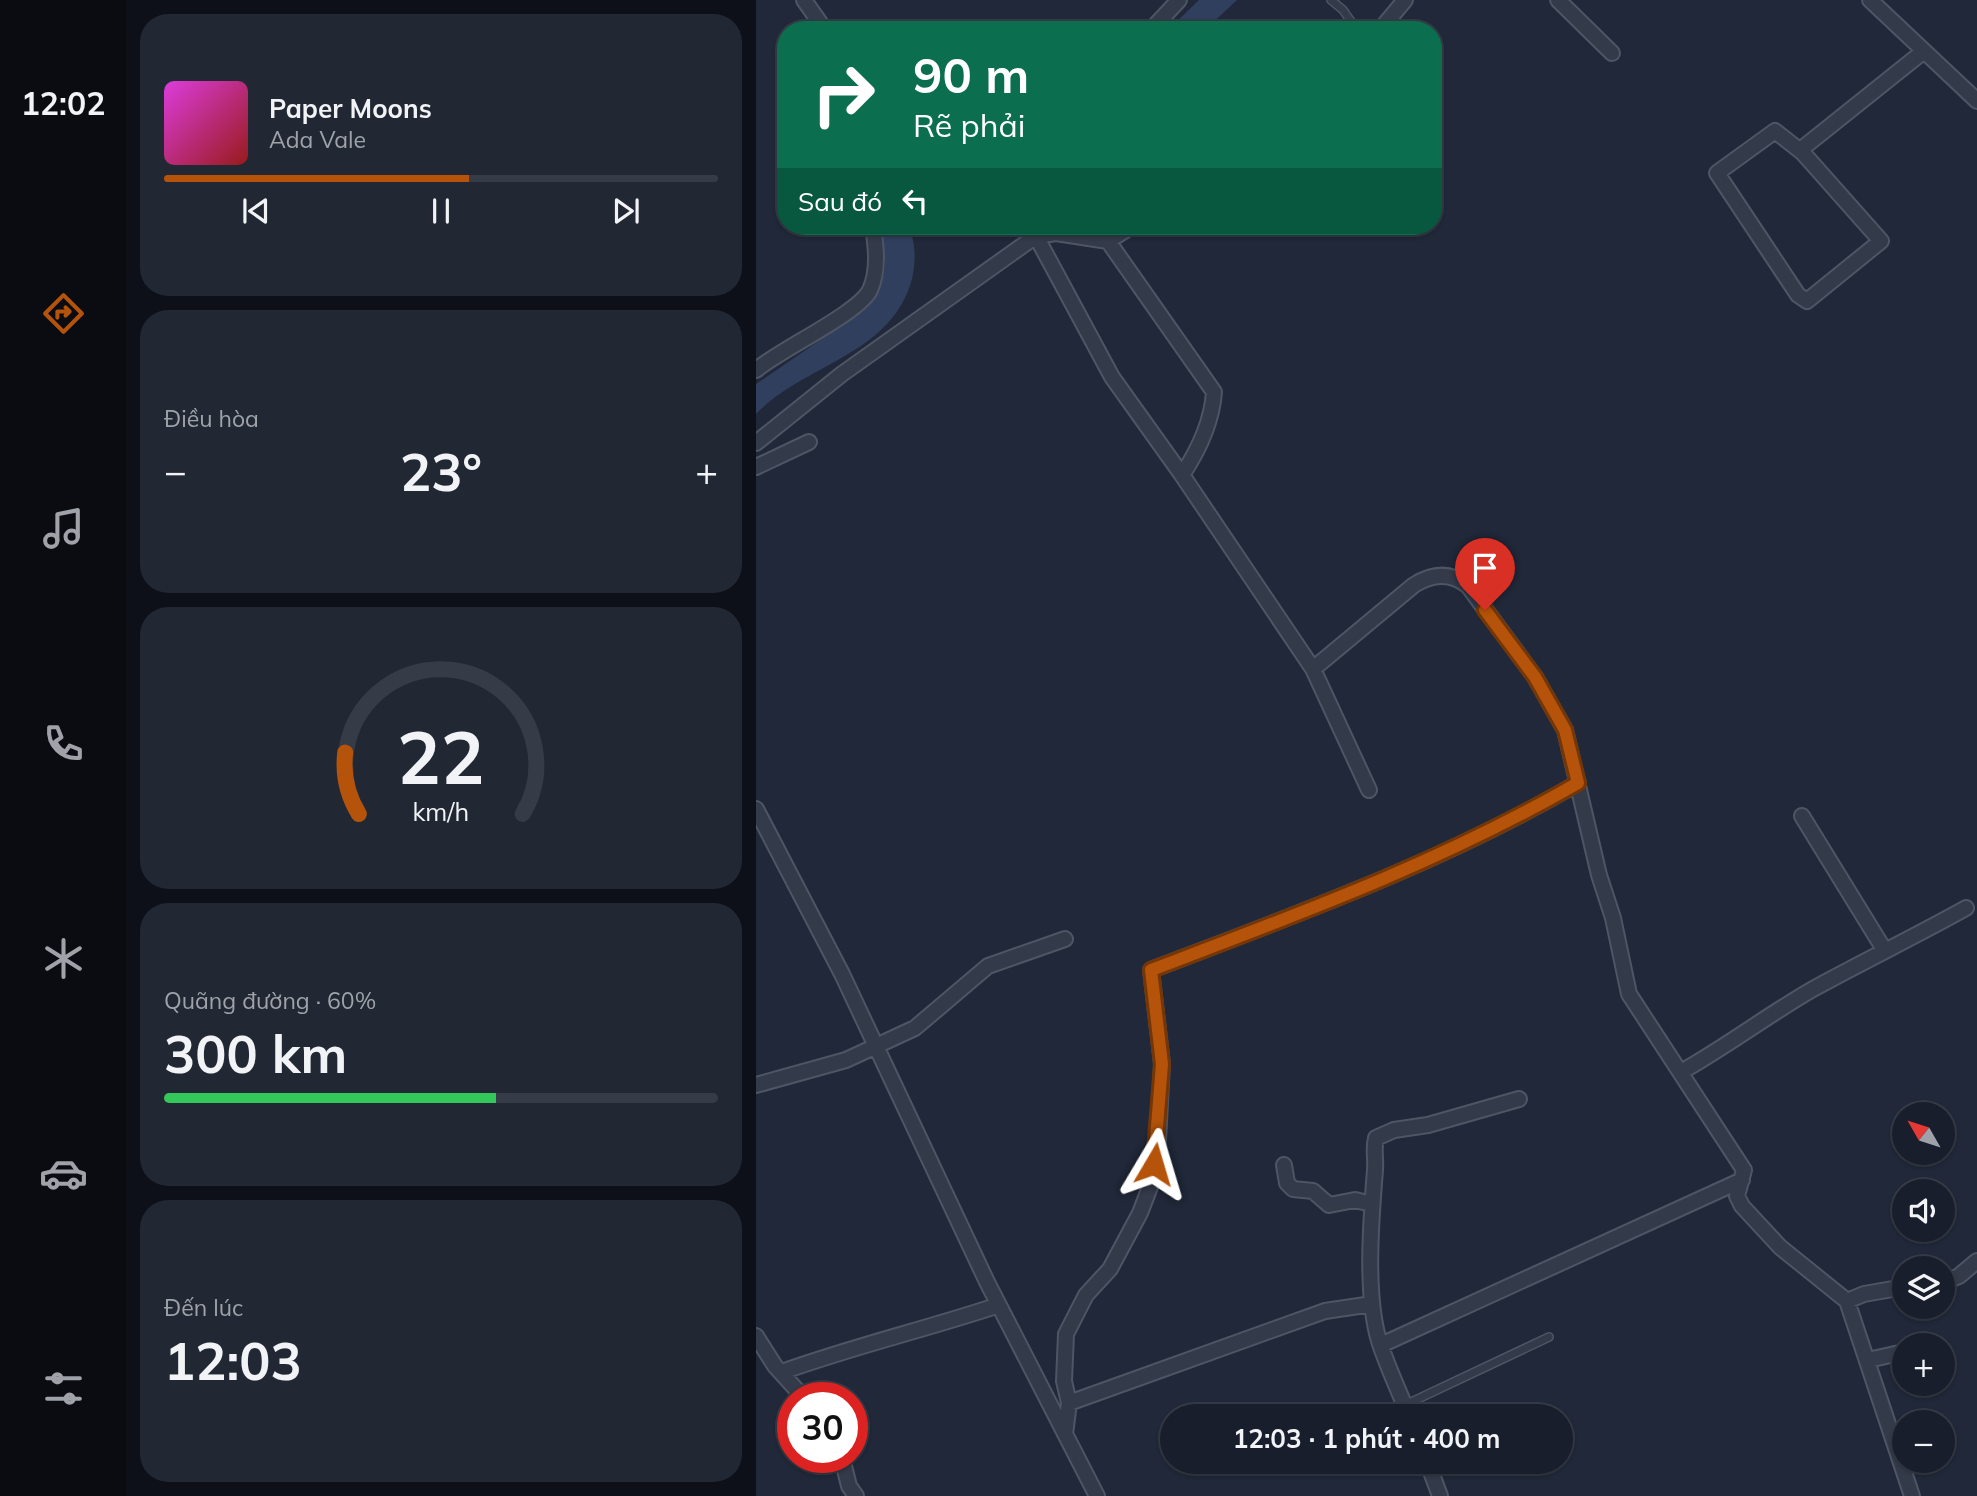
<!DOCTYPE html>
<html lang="vi">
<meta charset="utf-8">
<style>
:root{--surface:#181e2b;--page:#212733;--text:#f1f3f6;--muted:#9fa2a9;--line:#363c47;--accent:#b45309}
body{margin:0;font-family:Mulish,sans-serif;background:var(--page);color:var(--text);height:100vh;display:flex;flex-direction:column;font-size:26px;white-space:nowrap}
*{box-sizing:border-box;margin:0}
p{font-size:23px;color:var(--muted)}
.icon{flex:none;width:38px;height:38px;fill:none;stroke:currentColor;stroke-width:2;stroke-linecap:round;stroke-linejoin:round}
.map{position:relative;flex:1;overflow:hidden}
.sheet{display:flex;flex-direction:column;gap:14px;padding:14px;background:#0d1018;width:630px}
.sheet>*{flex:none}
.top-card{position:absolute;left:21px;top:21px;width:665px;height:214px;border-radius:28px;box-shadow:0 2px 5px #0004,0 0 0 2px var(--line);background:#0b6e4f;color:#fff;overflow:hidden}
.needle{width:46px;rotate:309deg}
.tools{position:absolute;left:1136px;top:1102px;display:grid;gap:14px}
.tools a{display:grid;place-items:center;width:63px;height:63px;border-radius:50%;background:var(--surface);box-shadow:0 2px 5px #0004,0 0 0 2px var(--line);font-size:35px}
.speed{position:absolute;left:21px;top:1382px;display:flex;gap:14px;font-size:35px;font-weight:700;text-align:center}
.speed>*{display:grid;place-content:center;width:91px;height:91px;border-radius:50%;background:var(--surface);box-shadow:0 2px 5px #0004,0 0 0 2px var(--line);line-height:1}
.speed .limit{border:10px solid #d22;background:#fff;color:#111}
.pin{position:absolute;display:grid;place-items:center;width:60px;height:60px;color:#fff;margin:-72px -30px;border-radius:50% 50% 50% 0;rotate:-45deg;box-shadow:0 0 7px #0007}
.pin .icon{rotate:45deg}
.me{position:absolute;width:77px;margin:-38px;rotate:7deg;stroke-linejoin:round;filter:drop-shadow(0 0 5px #0008)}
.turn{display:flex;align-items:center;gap:24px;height:147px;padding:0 21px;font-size:32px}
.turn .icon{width:91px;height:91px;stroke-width:2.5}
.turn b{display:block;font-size:49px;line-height:60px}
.then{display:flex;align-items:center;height:66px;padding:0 21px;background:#0003;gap:14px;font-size:26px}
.big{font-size:52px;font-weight:700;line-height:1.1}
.sheet .widget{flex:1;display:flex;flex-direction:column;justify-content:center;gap:10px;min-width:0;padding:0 24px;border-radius:28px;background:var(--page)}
.sheet .dial{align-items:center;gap:0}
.dial svg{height:182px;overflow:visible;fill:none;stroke:var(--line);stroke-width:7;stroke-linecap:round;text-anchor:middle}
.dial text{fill:var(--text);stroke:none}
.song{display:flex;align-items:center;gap:21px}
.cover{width:84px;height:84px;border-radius:10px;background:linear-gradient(135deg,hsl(300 70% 55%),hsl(0 70% 35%))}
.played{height:7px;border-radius:4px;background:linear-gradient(90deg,var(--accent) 55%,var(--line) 55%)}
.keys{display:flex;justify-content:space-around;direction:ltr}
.heat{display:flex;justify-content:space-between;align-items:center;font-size:38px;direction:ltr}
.charge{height:10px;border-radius:5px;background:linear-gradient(90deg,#34c759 60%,var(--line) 0)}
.trip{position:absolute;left:404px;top:1404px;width:413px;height:70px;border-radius:35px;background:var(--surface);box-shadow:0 2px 5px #0004,0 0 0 2px var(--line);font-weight:700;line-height:70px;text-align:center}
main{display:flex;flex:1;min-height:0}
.dock{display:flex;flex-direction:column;width:126px;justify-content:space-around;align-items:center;background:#0a0c11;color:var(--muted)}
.dock .icon{width:49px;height:49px}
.dock .current{color:var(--accent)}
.dock b{font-size:32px;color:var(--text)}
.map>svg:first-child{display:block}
.water{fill:#313f5f}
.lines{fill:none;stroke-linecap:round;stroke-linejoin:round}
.lane-casing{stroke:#4e5564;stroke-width:10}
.street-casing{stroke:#4e5564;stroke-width:18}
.lane{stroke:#333a49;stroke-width:7}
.street{stroke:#333a49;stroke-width:14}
.route-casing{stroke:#753606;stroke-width:18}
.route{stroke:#b45309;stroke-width:12}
</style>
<main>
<nav class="dock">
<b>12:02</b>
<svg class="icon current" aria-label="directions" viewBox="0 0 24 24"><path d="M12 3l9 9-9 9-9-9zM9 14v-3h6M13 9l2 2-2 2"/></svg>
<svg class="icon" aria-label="music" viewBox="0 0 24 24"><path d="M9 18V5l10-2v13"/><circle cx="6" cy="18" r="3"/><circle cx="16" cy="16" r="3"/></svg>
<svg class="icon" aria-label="phone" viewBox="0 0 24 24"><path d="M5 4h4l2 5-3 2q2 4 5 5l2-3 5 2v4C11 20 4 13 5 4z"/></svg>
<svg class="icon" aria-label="climate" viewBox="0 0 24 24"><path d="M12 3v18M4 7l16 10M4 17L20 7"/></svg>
<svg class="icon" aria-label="car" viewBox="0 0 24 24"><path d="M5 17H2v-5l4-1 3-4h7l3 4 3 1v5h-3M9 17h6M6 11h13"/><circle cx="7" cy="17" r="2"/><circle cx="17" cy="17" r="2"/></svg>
<svg class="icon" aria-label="filters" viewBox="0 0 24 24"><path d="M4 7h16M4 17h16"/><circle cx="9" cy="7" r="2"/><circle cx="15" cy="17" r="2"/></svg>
</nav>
<section class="sheet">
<div class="widget">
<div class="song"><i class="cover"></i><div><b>Paper Moons</b><p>Ada Vale</p></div></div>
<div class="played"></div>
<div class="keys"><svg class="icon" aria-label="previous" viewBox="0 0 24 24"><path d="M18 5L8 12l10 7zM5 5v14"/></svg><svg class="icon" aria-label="pause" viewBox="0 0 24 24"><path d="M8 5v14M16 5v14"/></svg><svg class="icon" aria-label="next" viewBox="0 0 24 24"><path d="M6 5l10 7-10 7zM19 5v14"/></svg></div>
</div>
<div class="widget"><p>Điều hòa</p>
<div class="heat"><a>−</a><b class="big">23°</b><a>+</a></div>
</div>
<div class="widget dial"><svg viewBox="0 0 100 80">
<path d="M14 69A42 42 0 1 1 86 69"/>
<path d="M14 69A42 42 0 0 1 8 42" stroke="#b45309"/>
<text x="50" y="56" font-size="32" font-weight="700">22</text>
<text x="50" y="72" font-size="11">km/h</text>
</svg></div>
<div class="widget"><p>Quãng đường · 60%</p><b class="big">300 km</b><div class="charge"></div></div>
<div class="widget"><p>Đến lúc</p><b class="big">12:03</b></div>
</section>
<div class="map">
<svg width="1221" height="1496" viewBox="0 0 1221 1496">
<rect width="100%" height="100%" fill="#202839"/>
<!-- water -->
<path class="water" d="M 443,0 L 481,0 L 449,30 L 412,30 Z
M 123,226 L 152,226 C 160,242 160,261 156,279 C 135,356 49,363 0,414 L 0,384 L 111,308 C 134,276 131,263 123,226 Z"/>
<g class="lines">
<!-- lane casing -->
<g class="lane-casing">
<path id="lane" d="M 575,0 L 587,10 L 601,30
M 649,1405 L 793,1337"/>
</g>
<!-- street casing -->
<g class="street-casing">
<path id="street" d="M 48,0 L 69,30
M 802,0 L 856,53
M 1114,0 L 1221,101
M 395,30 L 423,0
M 624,30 L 649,0
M 1047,153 L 1019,131 L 961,173 L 1042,295 L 1051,301 L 1125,241 L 1047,153 L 1048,147 L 1168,51
M 280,236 L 356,377 L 426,475
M 352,241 L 458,392 C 456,421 442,451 426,475 L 557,669 L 613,790
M 0,370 C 25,349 103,313 114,290 C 123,270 120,247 117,226
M 0,443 L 86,374 L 280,236 L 300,233 L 352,241 L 376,226
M 0,467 L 53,442
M 557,669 L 658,585 C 677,573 695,572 712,586 L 779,677 L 809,730 L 843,875 L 857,918 L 873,994 L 988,1170 L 981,1196 L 986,1206 L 1024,1247 L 1091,1301 L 1156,1496
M 0,809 L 86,974 L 231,1282 L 341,1496
M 1046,816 L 1129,951
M 925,1072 C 971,1046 1012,1015 1057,989 C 1108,961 1160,936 1210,908
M 0,1085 L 90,1060 L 159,1028 L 232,966 L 309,939
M 528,1165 L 531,1183 L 537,1189 L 557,1191 L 573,1205 L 599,1200 L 616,1204
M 1186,1283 L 1203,1276 L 1221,1261
M 1091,1301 L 1108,1294 L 1148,1287
M 0,1336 L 19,1366 L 48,1398
M 625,1345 L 986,1180
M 1112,1360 L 1148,1352
M 26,1372 C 98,1346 171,1329 243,1305
M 313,1403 L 569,1311 L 616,1304
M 653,1416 C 643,1391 631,1366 623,1341 C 609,1294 615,1220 619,1170 C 620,1158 617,1150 620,1138 L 638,1130 L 672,1125 L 763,1099
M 309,1434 L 313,1403 L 308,1381 L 310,1334 L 330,1295 L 354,1269 L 384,1213 L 394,1187 L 402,1141 L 406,1064 L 395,970 C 541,914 687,862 822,783
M 86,1458 L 93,1486 L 100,1496
M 671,1461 L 684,1496"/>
</g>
<!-- lane -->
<use href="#lane" class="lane"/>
<!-- street -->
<use href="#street" class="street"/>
</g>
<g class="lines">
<!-- route casing -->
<g class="route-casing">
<path id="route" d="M 398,1164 L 406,1064 L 395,970 C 543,914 685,862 822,783 L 809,730 L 779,677 L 729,610"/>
</g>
<!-- route -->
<use href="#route" class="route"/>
</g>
</svg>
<div class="tools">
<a><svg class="needle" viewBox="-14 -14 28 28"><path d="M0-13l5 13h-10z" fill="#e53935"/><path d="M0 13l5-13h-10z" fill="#9fa2a9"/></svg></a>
<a><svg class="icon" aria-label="sound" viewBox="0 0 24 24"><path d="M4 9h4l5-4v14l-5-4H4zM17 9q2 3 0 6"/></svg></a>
<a><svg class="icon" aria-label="layers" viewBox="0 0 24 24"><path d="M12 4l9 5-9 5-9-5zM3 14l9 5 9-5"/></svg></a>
<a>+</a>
<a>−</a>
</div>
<div class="speed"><div class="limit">30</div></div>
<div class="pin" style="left:729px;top:610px;background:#d93025"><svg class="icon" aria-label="arrive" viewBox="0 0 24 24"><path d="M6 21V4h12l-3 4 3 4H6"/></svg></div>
<svg class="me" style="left:398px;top:1164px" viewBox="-20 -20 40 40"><path d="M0-17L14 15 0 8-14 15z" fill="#b45309" stroke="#fff" stroke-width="4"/></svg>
<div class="trip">12:03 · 1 phút · 400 m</div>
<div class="top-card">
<div class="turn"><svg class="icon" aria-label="right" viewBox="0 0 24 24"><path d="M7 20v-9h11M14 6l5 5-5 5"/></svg><div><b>90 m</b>Rẽ phải</div></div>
<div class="then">Sau đó<svg class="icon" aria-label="left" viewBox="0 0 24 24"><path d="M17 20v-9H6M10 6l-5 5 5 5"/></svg></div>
</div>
</div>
</main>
